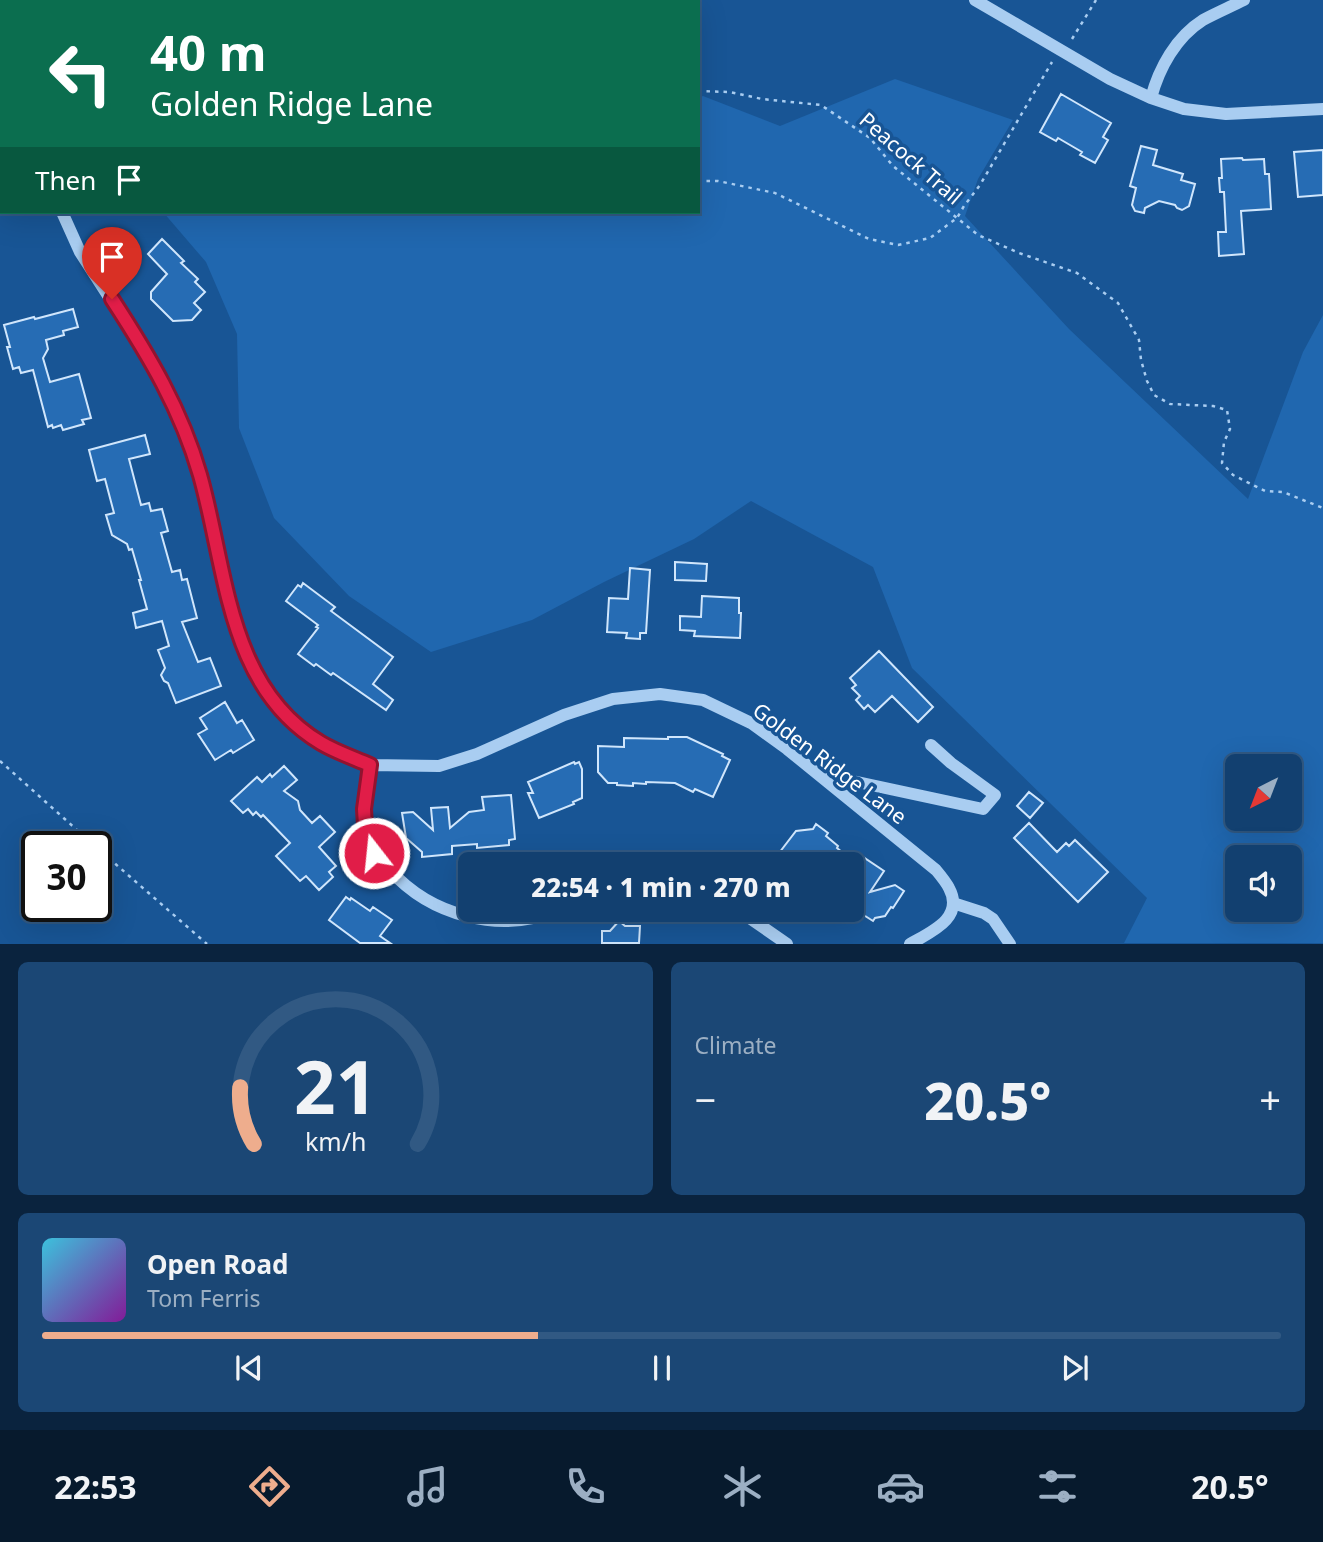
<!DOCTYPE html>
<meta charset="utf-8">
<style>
:root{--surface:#124070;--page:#1b4775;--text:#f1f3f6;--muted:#9cafc3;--line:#315983;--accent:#eead8d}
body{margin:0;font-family:"Noto Sans",sans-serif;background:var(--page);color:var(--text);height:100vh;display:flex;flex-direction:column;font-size:26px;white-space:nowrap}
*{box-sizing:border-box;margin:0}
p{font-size:23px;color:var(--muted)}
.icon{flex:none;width:38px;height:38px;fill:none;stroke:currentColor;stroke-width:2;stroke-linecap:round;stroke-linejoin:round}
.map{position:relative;height:944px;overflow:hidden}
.sheet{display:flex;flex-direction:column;gap:18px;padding:18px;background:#0a233e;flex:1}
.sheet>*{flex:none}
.banner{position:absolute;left:0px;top:0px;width:700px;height:214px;box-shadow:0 7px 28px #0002,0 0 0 2px var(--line);background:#0b6e4f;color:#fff;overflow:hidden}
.needle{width:46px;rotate:222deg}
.buttons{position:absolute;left:1225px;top:754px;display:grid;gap:14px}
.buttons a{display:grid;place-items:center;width:77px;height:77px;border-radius:10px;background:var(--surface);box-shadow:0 7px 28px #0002,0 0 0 2px var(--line);font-size:35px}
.speed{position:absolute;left:21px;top:831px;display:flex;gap:14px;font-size:35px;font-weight:700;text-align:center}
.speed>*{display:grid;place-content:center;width:91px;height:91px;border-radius:50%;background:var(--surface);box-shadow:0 7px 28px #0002,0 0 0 2px var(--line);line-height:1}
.speed .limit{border:4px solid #111;border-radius:10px;background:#fff;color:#111}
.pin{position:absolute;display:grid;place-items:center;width:60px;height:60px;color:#fff;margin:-72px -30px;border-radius:50% 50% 50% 0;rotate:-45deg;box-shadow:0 0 7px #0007}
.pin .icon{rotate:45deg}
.me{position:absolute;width:77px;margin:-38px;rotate:344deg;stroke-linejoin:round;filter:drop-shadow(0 0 5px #0008)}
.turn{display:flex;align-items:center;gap:24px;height:147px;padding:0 35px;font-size:32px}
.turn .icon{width:91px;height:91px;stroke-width:2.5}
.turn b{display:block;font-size:49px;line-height:60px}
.then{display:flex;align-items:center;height:66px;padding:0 35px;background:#0003;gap:14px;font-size:26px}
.big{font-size:52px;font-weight:800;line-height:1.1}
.sheet .widget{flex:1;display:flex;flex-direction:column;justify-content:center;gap:10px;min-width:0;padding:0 24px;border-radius:10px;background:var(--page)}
.sheet .dial{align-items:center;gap:0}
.dial svg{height:182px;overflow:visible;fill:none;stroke:var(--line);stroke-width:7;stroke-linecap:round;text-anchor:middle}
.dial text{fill:var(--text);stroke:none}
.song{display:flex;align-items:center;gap:21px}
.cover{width:84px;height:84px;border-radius:10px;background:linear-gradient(135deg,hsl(190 70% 55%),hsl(290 70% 35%))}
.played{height:7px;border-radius:4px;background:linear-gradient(90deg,var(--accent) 40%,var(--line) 40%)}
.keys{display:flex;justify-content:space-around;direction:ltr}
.heat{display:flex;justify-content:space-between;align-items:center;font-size:38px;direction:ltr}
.sheet .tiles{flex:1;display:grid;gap:18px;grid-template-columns:1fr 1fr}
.widget:last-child{grid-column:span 2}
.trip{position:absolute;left:458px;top:852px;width:406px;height:70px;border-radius:10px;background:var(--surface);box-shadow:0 7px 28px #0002,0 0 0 2px var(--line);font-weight:800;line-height:70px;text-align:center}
.tabs{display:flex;height:112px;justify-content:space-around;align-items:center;background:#071a2d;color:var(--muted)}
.tabs .icon{width:49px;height:49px}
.tabs .current{color:var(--accent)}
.tabs b{font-size:32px;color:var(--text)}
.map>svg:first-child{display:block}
.green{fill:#2067af;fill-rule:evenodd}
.building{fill:#266cb4;stroke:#d0e6fc;stroke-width:2}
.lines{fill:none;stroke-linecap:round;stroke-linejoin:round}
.path{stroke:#a9cdf1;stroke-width:2.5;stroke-dasharray:3.5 5;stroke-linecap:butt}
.minor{stroke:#a9cdf1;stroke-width:12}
.route-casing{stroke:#92132f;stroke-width:18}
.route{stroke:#e11d48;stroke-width:12}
.labels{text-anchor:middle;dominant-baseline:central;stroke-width:7;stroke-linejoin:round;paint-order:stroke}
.street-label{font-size:21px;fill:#fff;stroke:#185595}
</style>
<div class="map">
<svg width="1323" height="944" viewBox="0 0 1323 944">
<rect width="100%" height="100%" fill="#185595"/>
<!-- green -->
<path class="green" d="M 0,0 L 96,0 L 96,2 L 2,2 L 2,96 L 0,96 Z
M 179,0 L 470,0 L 471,2 L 176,2 Z
M 895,79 L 1013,120 L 978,179 L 965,216 L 1069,329 L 1248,499 L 1303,352 L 1323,315 L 1323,943 L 1124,943 L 1147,898 L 912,668 L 873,567 L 751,501 L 694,539 L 604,582 L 532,620 L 431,652 L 349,596 L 274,518 L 239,428 L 237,334 L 206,262 L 163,212 L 698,212 L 698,98 L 703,96 L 780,126 ZM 1237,766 L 1290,766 L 1290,819 L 1237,819 ZM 1237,858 L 1290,858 L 1290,910 L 1237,910 Z"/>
<!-- building -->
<path class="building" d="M 1061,94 L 1111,123 L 1103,137 L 1108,140 L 1095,163 L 1080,155 L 1082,152 L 1058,138 L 1056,141 L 1040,132 Z
M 1141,146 L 1157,150 L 1153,165 L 1183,174 L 1181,180 L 1195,184 L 1189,206 L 1182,210 L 1177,208 L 1175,205 L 1159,201 L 1145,208 L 1144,213 L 1135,211 L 1132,205 L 1136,188 L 1130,186 Z
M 1323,150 L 1323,195 L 1298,197 L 1294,152 Z
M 1242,158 L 1243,160 L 1264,159 L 1265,174 L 1269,174 L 1271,209 L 1241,211 L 1244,254 L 1219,256 L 1218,232 L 1226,232 L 1224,192 L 1220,192 L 1219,178 L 1222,178 L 1221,159 Z
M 162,239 L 184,261 L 181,263 L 198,279 L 195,282 L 205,292 L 194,303 L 201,310 L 192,320 L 173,321 L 151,299 L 151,292 L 167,274 L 148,254 Z
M 73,309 L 78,327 L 63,331 L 64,335 L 46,340 L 48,349 L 43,358 L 50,382 L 79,374 L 91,418 L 82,420 L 84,424 L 63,430 L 61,425 L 53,428 L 52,425 L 48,427 L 33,370 L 21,373 L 19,367 L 13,369 L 7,347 L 10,347 L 4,325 L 34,317 L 35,319 Z
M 145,435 L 150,454 L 129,459 L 141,505 L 149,503 L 151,511 L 162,509 L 168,531 L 161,533 L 172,572 L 180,570 L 182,580 L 187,579 L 197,618 L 182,622 L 198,662 L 210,658 L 221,686 L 176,703 L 168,683 L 164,681 L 161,675 L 165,668 L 158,650 L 169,646 L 162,621 L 136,628 L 133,613 L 147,609 L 139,580 L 141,580 L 132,549 L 129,550 L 127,544 L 112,535 L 106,515 L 114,513 L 105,479 L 97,481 L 89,450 Z
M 675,562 L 707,564 L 706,581 L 675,580 Z
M 630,568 L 650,570 L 646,633 L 640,633 L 640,639 L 626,638 L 627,633 L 607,632 L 609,598 L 628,599 Z
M 303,583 L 335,607 L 331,611 L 393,657 L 373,684 L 393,700 L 386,710 L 333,673 L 331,675 L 316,664 L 314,666 L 298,654 L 318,628 L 316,627 L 318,625 L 286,601 L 298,585 L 301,587 Z
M 702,596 L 739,598 L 739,613 L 741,613 L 740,638 L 694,636 L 695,631 L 680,630 L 680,616 L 701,617 Z
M 879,651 L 933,707 L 918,722 L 892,696 L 875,712 L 868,705 L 864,709 L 856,700 L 860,696 L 852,688 L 856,685 L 850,678 Z
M 225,702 L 237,723 L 242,720 L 254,740 L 233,753 L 231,750 L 215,760 L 198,734 L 207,729 L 200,718 Z
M 668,737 L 687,737 L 723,754 L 722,756 L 730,760 L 713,797 L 695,789 L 693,792 L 675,783 L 646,782 L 646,784 L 633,783 L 633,786 L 617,785 L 617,783 L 608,783 L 598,772 L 598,746 L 624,747 L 624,738 L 668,739 Z
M 574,762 L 575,764 L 579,762 L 582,769 L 582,798 L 573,802 L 574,804 L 539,818 L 528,793 L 533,793 L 528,782 Z
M 284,766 L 297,780 L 284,791 L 298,801 L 300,810 L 312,823 L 320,816 L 335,832 L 319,847 L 336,866 L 329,872 L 333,877 L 319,890 L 306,876 L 300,881 L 276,856 L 290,843 L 263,815 L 261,817 L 256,812 L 253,815 L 248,809 L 243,813 L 231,801 L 257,777 L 262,782 L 270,774 L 272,777 Z
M 1029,792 L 1043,803 L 1030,818 L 1017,806 Z
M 511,795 L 515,839 L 509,840 L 509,845 L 477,848 L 477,844 L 452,846 L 452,854 L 422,857 L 422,852 L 406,838 L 402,813 L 413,812 L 433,830 L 431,808 L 448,807 L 450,828 L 469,812 L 484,810 L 482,797 Z
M 1029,823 L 1057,852 L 1066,843 L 1069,846 L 1075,840 L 1108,872 L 1078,902 L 1014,838 Z
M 816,824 L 828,833 L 826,836 L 838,846 L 837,848 L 858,865 L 863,857 L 884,871 L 870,892 L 895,885 L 904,891 L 893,908 L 891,907 L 885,916 L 875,918 L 873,921 L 862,914 L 860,916 L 856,914 L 852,920 L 852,864 L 785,864 L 776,857 L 796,831 L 813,829 Z
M 346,897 L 350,900 L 351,898 L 370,911 L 373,907 L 392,920 L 380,936 L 390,943 L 360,943 L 329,920 Z
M 619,921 L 625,926 L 640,926 L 639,943 L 602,943 L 602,931 L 610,931 Z"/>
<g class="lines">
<!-- path -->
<path class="path" d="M 1072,39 L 1096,0
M 698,91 L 730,92 L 762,99 L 821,105 L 870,138 L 893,166 L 978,235 L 1019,253 L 1077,273 L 1118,303 L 1139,340 L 1141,360 L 1147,381 L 1154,395 L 1170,404 L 1213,406 L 1227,410 L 1230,429 L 1224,442 L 1222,463 L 1233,475 L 1265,491 L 1283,492 L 1323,508
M 0,112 L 2,112
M 698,181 L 718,181 L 775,193 L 869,239 L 898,245 L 930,238 L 957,218 L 964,206 L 980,185 L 1052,62
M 0,761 L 96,847
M 96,847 L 207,944"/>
<!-- minor -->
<path class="minor" d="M 975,0 L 1110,79 L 1151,98 L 1184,109 L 1226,114 L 1323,109
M 134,2 L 136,0
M 1151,98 C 1159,68 1176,37 1203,20 C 1216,13 1230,7 1244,0
M 62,212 L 80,252 L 161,378 L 187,434 L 200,475 L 215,536 L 223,578 L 251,667 L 269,696 L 287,717 L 322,744 L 370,765 L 439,766 L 477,754 L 564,715 L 613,699 L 660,694 L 703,700 L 751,723 L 787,749 L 936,870 C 941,876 946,882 949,888 C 965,918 931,932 910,944
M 370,765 C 365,798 360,817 373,849 C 376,857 384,864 390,870 C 430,915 500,935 557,910
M 820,774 L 983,809 L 995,795 L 951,763 L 931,745
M 953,903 L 984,913 L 993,919 L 1010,944
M 738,910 L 787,944"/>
</g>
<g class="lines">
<!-- route casing -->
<g class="route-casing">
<path id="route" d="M 112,299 C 149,356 181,409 200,475 C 227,570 227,687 321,743 C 336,752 354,758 370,765 L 364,809 L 365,826 L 374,853"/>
</g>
<!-- route -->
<use href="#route" class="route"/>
</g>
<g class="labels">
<!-- street labels -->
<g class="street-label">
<text transform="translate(911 158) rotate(41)">Peacock Trail</text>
<text transform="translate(830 763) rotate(37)">Golden Ridge Lane</text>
</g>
</g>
</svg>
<div class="buttons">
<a><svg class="needle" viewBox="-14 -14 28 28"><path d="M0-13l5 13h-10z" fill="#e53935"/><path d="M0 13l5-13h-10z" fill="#9cafc3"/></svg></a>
<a><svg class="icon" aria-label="sound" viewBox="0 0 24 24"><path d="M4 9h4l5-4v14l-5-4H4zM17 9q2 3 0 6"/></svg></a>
</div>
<div class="speed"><div class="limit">30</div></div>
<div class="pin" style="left:112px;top:299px;background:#d93025"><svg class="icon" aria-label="arrive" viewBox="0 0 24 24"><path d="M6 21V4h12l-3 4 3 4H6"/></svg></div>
<svg class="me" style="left:374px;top:853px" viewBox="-20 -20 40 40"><circle r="17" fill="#e11d48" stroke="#fff" stroke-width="3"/><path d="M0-11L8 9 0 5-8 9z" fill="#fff"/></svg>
<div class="trip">22:54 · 1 min · 270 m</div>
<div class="banner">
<div class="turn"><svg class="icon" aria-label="left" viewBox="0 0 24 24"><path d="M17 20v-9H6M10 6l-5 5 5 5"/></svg><div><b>40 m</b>Golden Ridge Lane</div></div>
<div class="then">Then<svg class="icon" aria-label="arrive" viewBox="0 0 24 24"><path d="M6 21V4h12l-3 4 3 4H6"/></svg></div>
</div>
</div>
<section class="sheet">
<div class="tiles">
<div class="widget dial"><svg viewBox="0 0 100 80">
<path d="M14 69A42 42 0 1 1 86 69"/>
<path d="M14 69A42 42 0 0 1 8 44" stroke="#eead8d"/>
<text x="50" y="56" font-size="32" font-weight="700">21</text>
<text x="50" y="72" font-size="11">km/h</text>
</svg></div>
<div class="widget"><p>Climate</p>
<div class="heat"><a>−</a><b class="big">20.5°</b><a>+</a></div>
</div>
<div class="widget">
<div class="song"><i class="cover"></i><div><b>Open Road</b><p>Tom Ferris</p></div></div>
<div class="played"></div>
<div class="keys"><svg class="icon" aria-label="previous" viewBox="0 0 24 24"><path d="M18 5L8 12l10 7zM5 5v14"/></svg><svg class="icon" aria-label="pause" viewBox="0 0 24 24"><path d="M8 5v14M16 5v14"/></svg><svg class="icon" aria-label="next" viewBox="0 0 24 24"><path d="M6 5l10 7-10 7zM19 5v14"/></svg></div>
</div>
</div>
</section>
<nav class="tabs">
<b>22:53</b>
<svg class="icon current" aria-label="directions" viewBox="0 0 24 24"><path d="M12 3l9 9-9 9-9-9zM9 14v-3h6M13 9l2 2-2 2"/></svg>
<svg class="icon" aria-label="music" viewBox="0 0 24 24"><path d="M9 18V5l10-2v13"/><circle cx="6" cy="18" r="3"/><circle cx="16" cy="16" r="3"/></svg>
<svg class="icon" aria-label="phone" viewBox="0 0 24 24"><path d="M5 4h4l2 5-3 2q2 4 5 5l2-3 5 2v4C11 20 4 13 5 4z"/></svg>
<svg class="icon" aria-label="climate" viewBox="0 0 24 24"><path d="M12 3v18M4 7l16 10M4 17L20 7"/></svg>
<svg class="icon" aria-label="car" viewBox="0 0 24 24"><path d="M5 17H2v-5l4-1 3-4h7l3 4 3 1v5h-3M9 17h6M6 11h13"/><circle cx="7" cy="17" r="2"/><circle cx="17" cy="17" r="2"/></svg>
<svg class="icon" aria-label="filters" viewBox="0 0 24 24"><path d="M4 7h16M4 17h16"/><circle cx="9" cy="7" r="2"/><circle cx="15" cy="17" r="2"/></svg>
<b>20.5°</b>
</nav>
